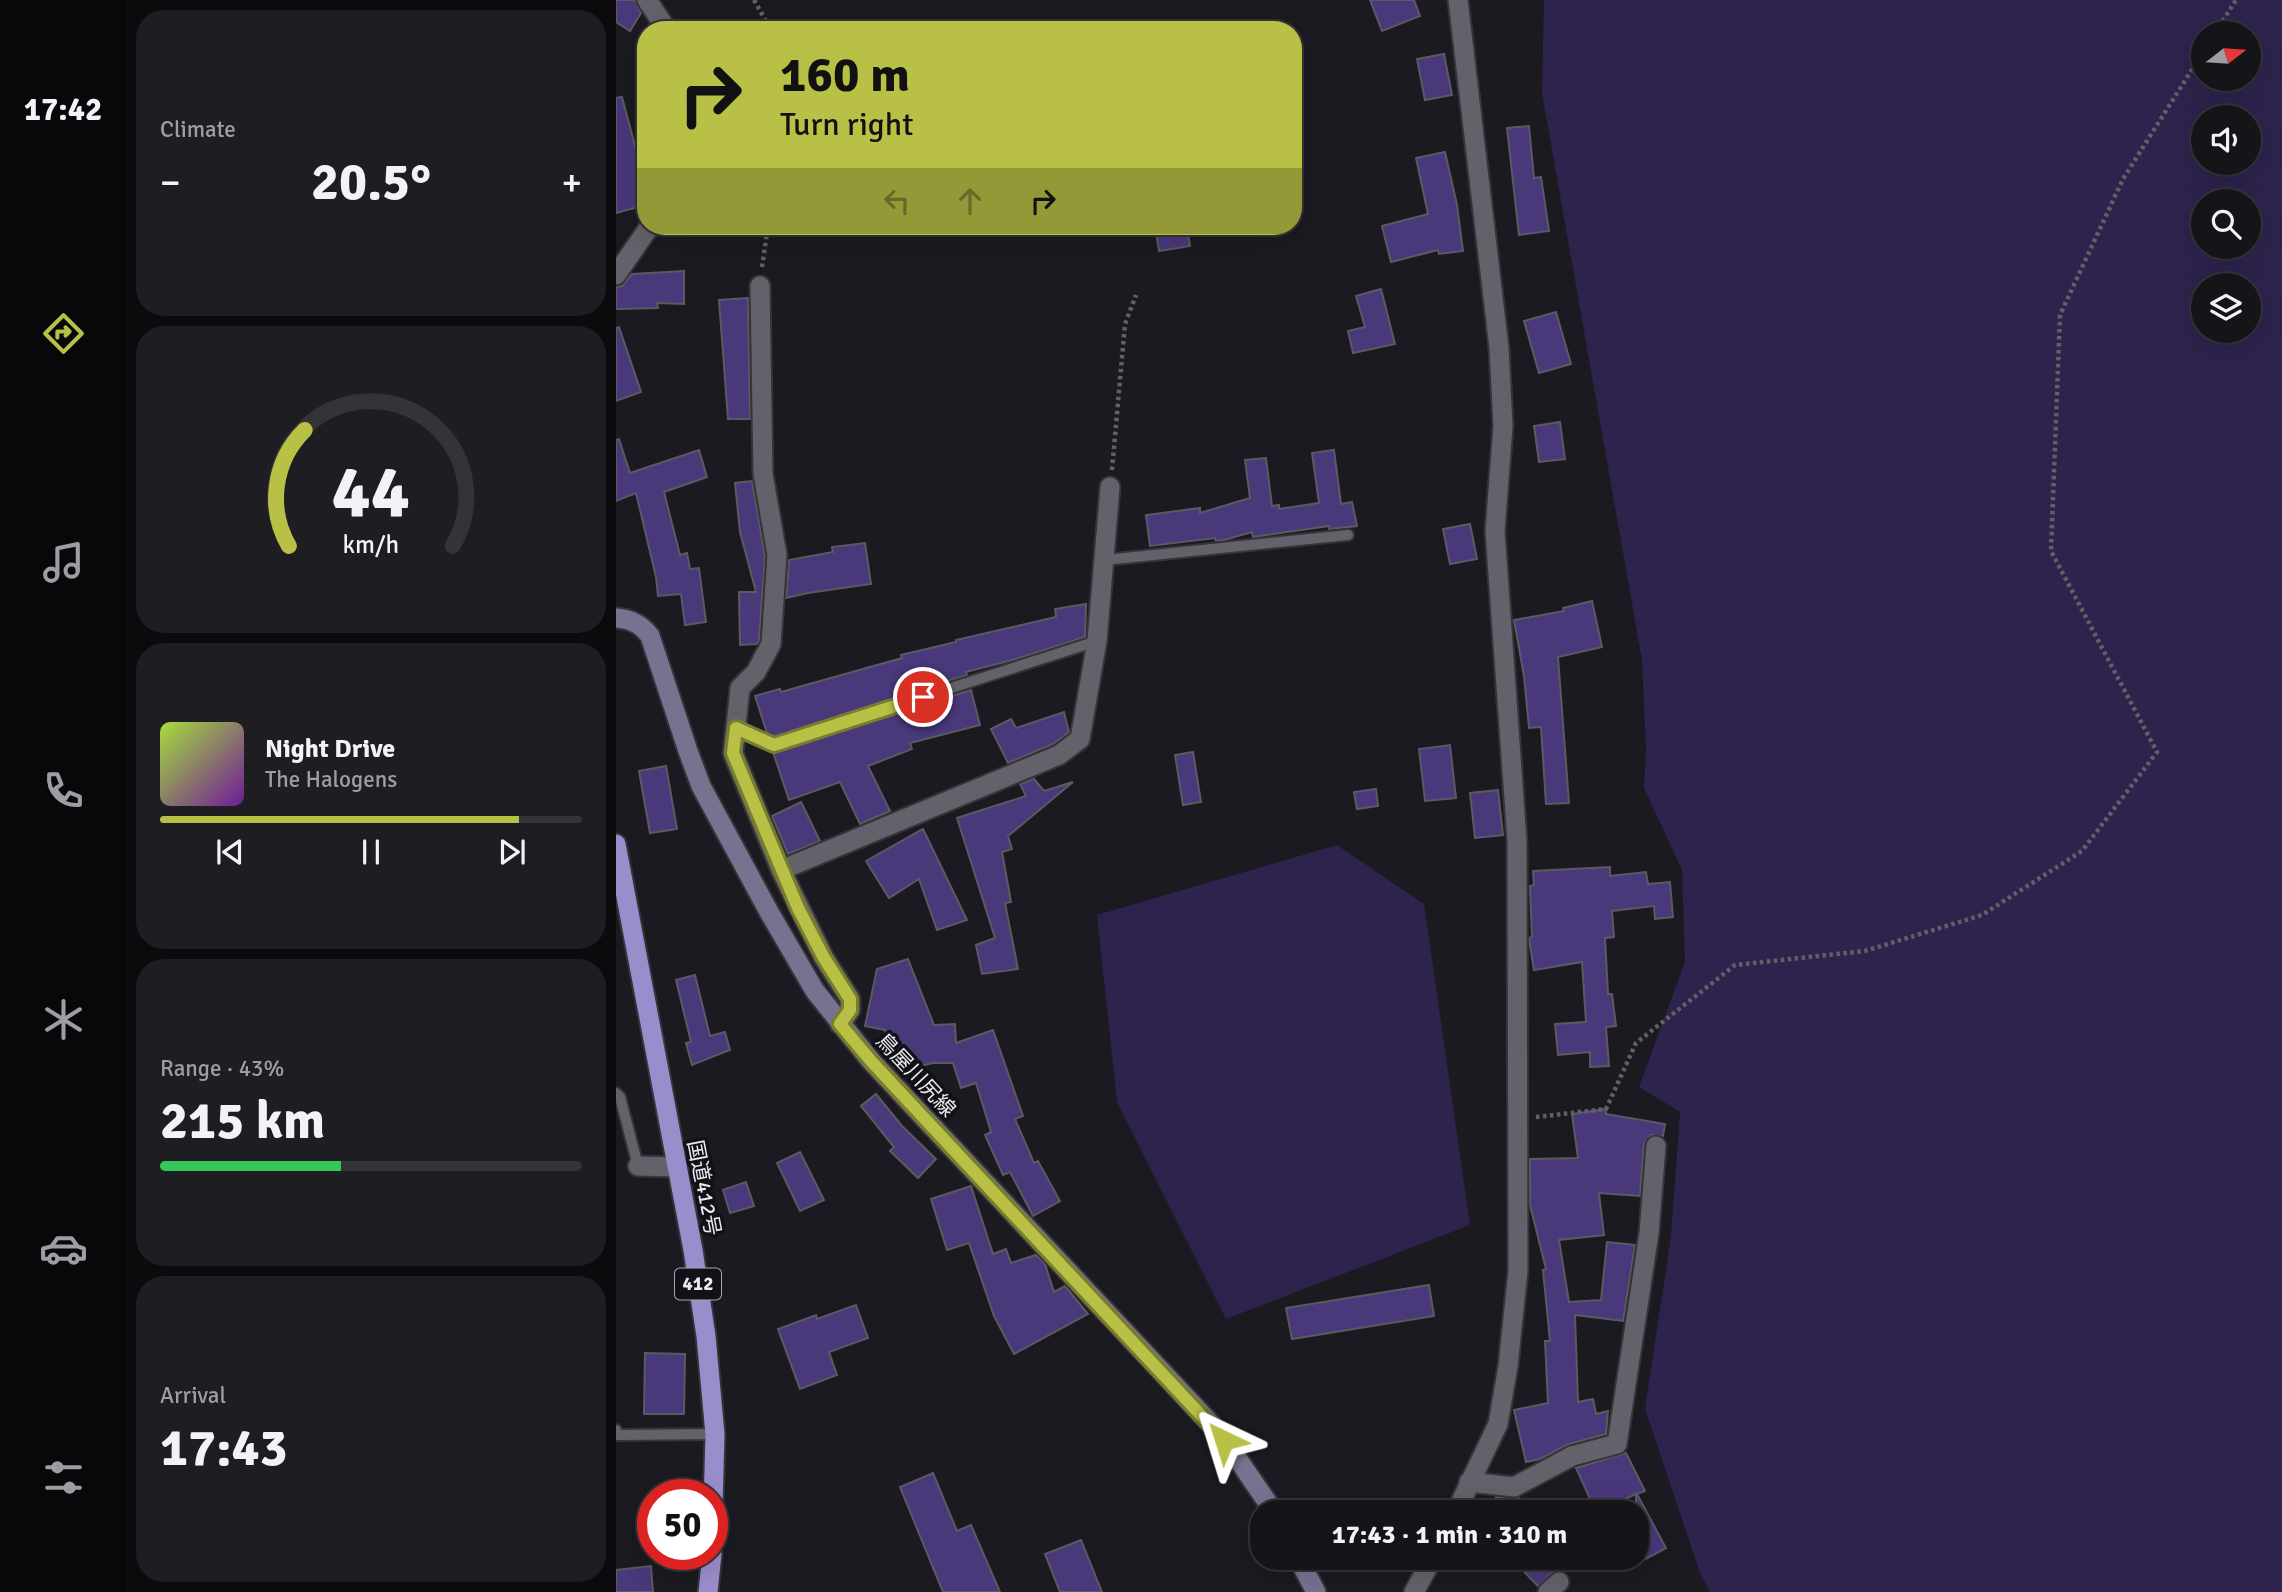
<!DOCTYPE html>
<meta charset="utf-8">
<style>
:root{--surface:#141419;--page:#1d1d22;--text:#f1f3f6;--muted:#9d9ea2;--line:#333338;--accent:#b9c046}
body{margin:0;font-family:Signika,"Noto Sans JP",sans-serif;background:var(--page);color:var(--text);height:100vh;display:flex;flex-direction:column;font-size:26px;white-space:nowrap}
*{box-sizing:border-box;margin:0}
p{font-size:23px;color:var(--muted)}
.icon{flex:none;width:38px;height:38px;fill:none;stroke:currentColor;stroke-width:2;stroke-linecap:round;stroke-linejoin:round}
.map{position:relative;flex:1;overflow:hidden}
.sheet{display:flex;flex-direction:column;gap:10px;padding:10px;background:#0b0b0e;width:490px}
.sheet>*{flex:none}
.top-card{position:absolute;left:21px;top:21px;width:665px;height:214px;border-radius:28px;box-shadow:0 7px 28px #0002,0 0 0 2px var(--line);background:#b9c046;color:#111;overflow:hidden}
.needle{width:46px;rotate:73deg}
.fabs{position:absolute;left:1575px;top:21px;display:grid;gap:14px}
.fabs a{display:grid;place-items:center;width:70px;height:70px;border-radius:50%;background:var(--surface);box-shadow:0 7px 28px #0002,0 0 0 2px var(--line);font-size:35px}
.speed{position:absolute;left:21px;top:1479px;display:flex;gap:14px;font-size:35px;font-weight:700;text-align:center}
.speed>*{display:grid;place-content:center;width:91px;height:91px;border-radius:50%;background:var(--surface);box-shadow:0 7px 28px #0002,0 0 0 2px var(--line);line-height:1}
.speed .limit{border:10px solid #d22;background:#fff;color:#111}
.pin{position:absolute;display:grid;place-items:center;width:60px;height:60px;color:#fff;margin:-30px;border:4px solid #fff;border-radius:50%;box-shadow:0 2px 7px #0007}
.me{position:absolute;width:77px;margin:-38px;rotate:319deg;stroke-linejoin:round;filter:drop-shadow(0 0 5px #0008)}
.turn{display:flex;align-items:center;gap:24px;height:147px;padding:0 28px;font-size:32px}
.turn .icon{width:91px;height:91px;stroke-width:2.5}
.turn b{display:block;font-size:49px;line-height:60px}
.lanes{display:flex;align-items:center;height:66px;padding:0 28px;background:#0003;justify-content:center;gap:35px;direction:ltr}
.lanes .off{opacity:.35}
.big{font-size:52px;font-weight:700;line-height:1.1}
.sheet .widget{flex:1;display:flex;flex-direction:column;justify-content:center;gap:10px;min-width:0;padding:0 24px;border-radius:28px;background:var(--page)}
.sheet .dial{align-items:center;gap:0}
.dial svg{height:182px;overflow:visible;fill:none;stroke:var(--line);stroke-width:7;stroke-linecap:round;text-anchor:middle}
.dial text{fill:var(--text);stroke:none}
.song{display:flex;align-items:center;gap:21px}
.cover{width:84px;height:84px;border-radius:10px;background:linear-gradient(135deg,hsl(80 70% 55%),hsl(280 70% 35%))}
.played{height:7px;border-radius:4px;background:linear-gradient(90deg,var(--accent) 85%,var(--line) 85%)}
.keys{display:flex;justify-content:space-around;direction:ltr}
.heat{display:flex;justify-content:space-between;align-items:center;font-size:38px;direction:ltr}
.charge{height:10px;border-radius:5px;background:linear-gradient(90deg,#34c759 43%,var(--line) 0)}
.trip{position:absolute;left:634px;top:1500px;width:399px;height:70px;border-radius:28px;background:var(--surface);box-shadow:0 7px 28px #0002,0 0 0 2px var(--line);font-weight:700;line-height:70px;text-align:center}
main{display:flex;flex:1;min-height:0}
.dock{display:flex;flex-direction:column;width:126px;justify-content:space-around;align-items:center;background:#08080a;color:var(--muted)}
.dock .icon{width:49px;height:49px}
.dock .current{color:var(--accent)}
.dock b{font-size:32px;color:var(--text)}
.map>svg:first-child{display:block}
.green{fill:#2d234c;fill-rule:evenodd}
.building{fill:#49387a;stroke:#5b5a62;stroke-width:2}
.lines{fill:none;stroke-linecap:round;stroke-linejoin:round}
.service-casing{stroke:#343439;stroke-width:14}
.minor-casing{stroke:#343439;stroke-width:23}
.secondary-casing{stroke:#343439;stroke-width:23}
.trunk-casing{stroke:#343439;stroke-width:23}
.path{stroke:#616067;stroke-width:4.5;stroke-dasharray:3.5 3.5;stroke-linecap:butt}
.service{stroke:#63626a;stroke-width:10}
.minor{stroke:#63626a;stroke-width:19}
.secondary{stroke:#77728f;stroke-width:19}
.trunk{stroke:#9a8dcc;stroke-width:19}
.route-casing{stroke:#787d2e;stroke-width:18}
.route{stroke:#b9c046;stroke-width:12}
.labels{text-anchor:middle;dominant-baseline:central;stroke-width:7;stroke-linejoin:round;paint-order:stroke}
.shield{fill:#121118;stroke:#aaa9ae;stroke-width:2}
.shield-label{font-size:19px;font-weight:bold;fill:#ebeaef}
.street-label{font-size:21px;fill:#ebeaef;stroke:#121118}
</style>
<main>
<nav class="dock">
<b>17:42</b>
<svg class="icon current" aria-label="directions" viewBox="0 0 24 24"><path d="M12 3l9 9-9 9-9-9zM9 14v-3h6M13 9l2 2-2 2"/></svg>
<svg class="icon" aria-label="music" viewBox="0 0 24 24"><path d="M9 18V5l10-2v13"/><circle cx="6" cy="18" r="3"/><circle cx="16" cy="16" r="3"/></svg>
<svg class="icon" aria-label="phone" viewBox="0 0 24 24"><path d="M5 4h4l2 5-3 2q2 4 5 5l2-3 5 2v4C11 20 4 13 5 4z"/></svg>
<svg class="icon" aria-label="climate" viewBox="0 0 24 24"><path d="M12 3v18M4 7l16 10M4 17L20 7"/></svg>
<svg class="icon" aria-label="car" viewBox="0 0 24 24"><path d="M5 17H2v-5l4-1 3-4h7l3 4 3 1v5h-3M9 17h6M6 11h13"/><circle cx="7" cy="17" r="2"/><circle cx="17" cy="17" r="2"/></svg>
<svg class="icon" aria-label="filters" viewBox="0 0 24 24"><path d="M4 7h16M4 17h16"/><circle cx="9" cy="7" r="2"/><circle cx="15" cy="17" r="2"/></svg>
</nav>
<section class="sheet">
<div class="widget"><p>Climate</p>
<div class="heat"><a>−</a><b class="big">20.5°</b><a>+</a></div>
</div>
<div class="widget dial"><svg viewBox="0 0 100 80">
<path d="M14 69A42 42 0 1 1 86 69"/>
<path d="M14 69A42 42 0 0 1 21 18" stroke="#b9c046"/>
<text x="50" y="56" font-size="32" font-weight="700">44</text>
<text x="50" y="72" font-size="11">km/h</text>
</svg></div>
<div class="widget">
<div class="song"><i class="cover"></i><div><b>Night Drive</b><p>The Halogens</p></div></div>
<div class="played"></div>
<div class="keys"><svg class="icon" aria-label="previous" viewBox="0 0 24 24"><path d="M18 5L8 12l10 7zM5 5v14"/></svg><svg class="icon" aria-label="pause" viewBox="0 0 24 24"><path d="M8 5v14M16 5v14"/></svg><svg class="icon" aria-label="next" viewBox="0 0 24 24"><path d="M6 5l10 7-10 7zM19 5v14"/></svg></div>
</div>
<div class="widget"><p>Range · 43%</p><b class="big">215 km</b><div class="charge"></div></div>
<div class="widget"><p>Arrival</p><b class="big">17:43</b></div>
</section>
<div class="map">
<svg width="1666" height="1592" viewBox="0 0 1666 1592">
<rect width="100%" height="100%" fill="#1b1a21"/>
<!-- green -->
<path class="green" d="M 928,0 L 1666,0 L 1666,1592 L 1094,1592 L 1084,1573 L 1029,1409 L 1055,1236 L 1064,1112 L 1023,1087 L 1069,962 L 1066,870 L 1028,788 L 1030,750 L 1026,660 L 926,93 ZM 1587,33 L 1633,33 L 1633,79 L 1587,79 ZM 1587,117 L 1633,117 L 1633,163 L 1587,163 ZM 1587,201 L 1633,201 L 1633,247 L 1587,247 ZM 1587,285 L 1633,285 L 1633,331 L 1587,331 Z
M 721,845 L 808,904 L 854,1225 L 610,1319 L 501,1102 L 481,915 Z"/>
<!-- building -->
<path class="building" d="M 0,0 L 19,0 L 25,13 L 14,31 L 0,22 Z
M 754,0 L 798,0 L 804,16 L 766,31 Z
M 828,54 L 836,95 L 809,100 L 801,59 Z
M 6,97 L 30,187 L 30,205 L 0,213 L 0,98 Z
M 913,126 L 918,178 L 925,177 L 933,231 L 903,235 L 891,128 Z
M 829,152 L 841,205 L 847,251 L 823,254 L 822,250 L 775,262 L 766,226 L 812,214 L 800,158 Z
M 539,226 L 571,226 L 574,246 L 543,251 Z
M 68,271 L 68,304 L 41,303 L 42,308 L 0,309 L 0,287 L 6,286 L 16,274 Z
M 765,289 L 779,344 L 737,353 L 732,331 L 749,327 L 740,296 Z
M 132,298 L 134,419 L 112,419 L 103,300 Z
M 940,312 L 955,364 L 923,373 L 908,321 Z
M 3,327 L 25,392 L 0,401 L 0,328 Z
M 944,422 L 949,459 L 923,462 L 918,426 Z
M 3,439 L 14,473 L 83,450 L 91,477 L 48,492 L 64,555 L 71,553 L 74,569 L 83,568 L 90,622 L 69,625 L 65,594 L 42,596 L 40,577 L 20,493 L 0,501 L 0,440 Z
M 718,450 L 725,504 L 736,502 L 741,526 L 713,529 L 713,526 L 637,537 L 636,532 L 608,540 L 600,541 L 599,538 L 534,546 L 530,515 L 584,508 L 584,513 L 634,498 L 629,460 L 650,458 L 656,506 L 663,505 L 663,509 L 703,503 L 696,453 Z
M 136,481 L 149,556 L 143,641 L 141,644 L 124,645 L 123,592 L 140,592 L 124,532 L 119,483 Z
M 854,524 L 861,559 L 834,564 L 827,529 Z
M 249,543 L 255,584 L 192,593 L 170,598 L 173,560 L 217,552 L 216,547 Z
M 976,601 L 986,647 L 942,657 L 953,803 L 930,804 L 925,727 L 913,728 L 908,676 L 898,620 L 948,611 L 947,608 Z
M 470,604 L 469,637 L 400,659 L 350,672 L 351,675 L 158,737 L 151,733 L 139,696 L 164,689 L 165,692 L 286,658 L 285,655 L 340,642 L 340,640 L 440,617 L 439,609 Z
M 355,690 L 364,725 L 294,743 L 296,749 L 252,766 L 274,811 L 244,824 L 224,782 L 173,800 L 157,752 Z
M 448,712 L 453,732 L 437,744 L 392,763 L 375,729 L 395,719 L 400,728 Z
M 834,745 L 840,798 L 809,801 L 803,749 Z
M 577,752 L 585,802 L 567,805 L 559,755 Z
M 50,766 L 61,829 L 34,833 L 23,771 Z
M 418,779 L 428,791 L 457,782 L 392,836 L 396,849 L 386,852 L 395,902 L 389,903 L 402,969 L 366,974 L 360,945 L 379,938 L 341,818 L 410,796 L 404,784 Z
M 760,789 L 762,806 L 741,809 L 738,792 Z
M 882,790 L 887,835 L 859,838 L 854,793 Z
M 185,802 L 204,841 L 172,854 L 156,816 Z
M 307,829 L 351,920 L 321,930 L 303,879 L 273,898 L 250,861 Z
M 994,867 L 994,876 L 1030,872 L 1032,884 L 1054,882 L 1057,917 L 1039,919 L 1038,906 L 996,911 L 998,937 L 989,938 L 992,994 L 996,994 L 1000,1026 L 990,1027 L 993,1066 L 974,1067 L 974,1052 L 942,1055 L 939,1024 L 970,1022 L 966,962 L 918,970 L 913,939 L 916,936 L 914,886 L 918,885 L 917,871 Z
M 292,959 L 318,1025 L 339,1024 L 340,1043 L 377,1030 L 407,1116 L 399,1119 L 418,1163 L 422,1161 L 444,1201 L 417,1216 L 394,1172 L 387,1175 L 369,1135 L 375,1132 L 360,1083 L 345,1088 L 337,1063 L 317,1063 L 282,1071 L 278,1067 L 269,1030 L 249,1026 L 261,969 Z
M 79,975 L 94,1036 L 109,1032 L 114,1050 L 76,1065 L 70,1043 L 75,1042 L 60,980 Z
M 260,1094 L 286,1126 L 320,1159 L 302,1178 L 274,1151 L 278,1147 L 245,1106 Z
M 990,1109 L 990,1114 L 1049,1124 L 1047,1136 L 1035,1135 L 1028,1144 L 1024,1196 L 983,1193 L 988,1235 L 943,1240 L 953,1302 L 985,1300 L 991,1242 L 1019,1245 L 1007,1321 L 959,1315 L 962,1402 L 977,1399 L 980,1414 L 992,1411 L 990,1434 L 953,1444 L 924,1459 L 910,1462 L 898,1410 L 932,1403 L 929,1341 L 934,1341 L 927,1270 L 930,1269 L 914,1205 L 914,1159 L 962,1158 L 956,1114 Z
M 184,1152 L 208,1200 L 184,1211 L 161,1163 Z
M 130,1182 L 138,1206 L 114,1213 L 107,1190 Z
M 355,1186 L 377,1254 L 390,1249 L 395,1263 L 420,1255 L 429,1264 L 438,1292 L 449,1286 L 472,1314 L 398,1354 L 378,1316 L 353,1243 L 331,1250 L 315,1199 Z
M 813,1285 L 818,1316 L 676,1339 L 670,1308 Z
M 240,1305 L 252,1338 L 213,1352 L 221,1375 L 184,1389 L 162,1329 L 200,1315 L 201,1319 Z
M 29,1353 L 69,1354 L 68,1414 L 28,1414 Z
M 1010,1453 L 1029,1491 L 1021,1494 L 1050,1548 L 1030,1559 L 1020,1540 L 1020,1494 L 980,1512 L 960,1468 Z
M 317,1473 L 341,1531 L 355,1525 L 384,1592 L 327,1592 L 284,1487 Z
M 880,1497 L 903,1498 L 921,1512 L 869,1512 Z
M 465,1540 L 486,1592 L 444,1592 L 429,1554 Z
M 895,1558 L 925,1558 L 938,1571 L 922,1586 Z
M 35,1566 L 37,1592 L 0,1592 L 0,1570 Z"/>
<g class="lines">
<!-- service casing -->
<g class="service-casing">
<path id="service" d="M 489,560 L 732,535
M 120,728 L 158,745 L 481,641
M 0,1093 L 4,1097 L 22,1166
M 0,1430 L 2,1435 L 99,1434"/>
</g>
<!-- minor casing -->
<g class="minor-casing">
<path id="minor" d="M 31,0 L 51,30
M 0,275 L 34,226
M 144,286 L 147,474 L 161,555 L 155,644 L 140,672 L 124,688 L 117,753 L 165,870
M 224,1024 L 234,1010 L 234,999 L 208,958 L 165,870 L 443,755 L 464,739 L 481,641 L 494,487
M 22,1166 L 61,1167
M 853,1482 L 898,1487 L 956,1456 L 1001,1444 L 1033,1233 L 1040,1146
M 840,1512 L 882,1424 L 892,1366 L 902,1271 L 901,841 L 879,531 L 887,426 L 883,348 L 842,0
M 798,1592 L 817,1558
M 932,1592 L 943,1582"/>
</g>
<!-- secondary casing -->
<g class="secondary-casing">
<path id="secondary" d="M 0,618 C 15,619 25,624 34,636 L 72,751 L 85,786 L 153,912 L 199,991 L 255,1061 L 595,1424 L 621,1458 L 658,1512
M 682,1558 L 700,1592"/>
</g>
<!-- trunk casing -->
<g class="trunk-casing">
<path id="trunk" d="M 0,844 L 77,1250 L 90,1336 L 99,1434 L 96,1543
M 92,1592 L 96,1554"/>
</g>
<!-- path -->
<path class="path" d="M 138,0 L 155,30
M 1599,33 L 1620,0
M 146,267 L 152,226
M 496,470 L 509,324 L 520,295
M 920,1117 L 990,1109 L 1020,1043 L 1119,965 L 1249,951 L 1366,915 L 1466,851 L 1541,752 L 1435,551 L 1444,315 L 1507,179 L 1587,52"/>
<!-- service -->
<use href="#service" class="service"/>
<!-- minor -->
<use href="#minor" class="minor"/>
<!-- secondary -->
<use href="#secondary" class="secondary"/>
<!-- trunk -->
<use href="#trunk" class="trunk"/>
</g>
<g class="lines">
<!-- route casing -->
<g class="route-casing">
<path id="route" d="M 307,697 L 158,745 L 120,728 L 117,753 L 182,908 L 208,958 L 234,999 L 234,1010 L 224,1024 L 255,1061 L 608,1440"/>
</g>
<!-- route -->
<use href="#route" class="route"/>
</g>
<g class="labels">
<!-- shield labels -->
<rect class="shield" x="59" y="1268.5" width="46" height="31" rx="5"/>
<g class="shield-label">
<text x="82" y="1284">412</text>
</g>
<!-- street labels -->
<g class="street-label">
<text transform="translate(300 1075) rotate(47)">鳥屋川尻線</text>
<text transform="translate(88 1188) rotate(79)">国道412号</text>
</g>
</g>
</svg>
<div class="fabs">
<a><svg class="needle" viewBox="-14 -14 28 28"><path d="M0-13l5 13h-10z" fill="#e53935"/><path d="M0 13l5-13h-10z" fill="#9d9ea2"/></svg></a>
<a><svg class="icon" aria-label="sound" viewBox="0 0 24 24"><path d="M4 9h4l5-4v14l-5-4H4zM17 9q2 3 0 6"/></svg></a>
<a><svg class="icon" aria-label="search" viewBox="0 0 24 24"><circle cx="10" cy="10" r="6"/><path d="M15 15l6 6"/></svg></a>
<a><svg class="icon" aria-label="layers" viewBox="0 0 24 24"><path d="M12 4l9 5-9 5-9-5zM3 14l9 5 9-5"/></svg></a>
</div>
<div class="speed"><div class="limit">50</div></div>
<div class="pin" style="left:307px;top:697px;background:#d93025"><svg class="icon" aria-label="arrive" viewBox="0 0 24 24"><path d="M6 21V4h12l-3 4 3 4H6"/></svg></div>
<svg class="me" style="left:608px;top:1440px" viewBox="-20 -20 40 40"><path d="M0-17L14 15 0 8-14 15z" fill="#b9c046" stroke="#fff" stroke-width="4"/></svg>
<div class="trip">17:43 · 1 min · 310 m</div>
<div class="top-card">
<div class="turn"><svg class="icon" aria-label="right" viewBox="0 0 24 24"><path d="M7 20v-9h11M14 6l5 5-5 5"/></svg><div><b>160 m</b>Turn right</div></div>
<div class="lanes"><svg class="icon off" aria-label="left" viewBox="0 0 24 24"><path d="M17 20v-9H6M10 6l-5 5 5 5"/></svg><svg class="icon off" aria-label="ahead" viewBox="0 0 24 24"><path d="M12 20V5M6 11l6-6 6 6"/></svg><svg class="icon" aria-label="right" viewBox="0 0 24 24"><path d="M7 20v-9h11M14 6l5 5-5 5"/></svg></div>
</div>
</div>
</main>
